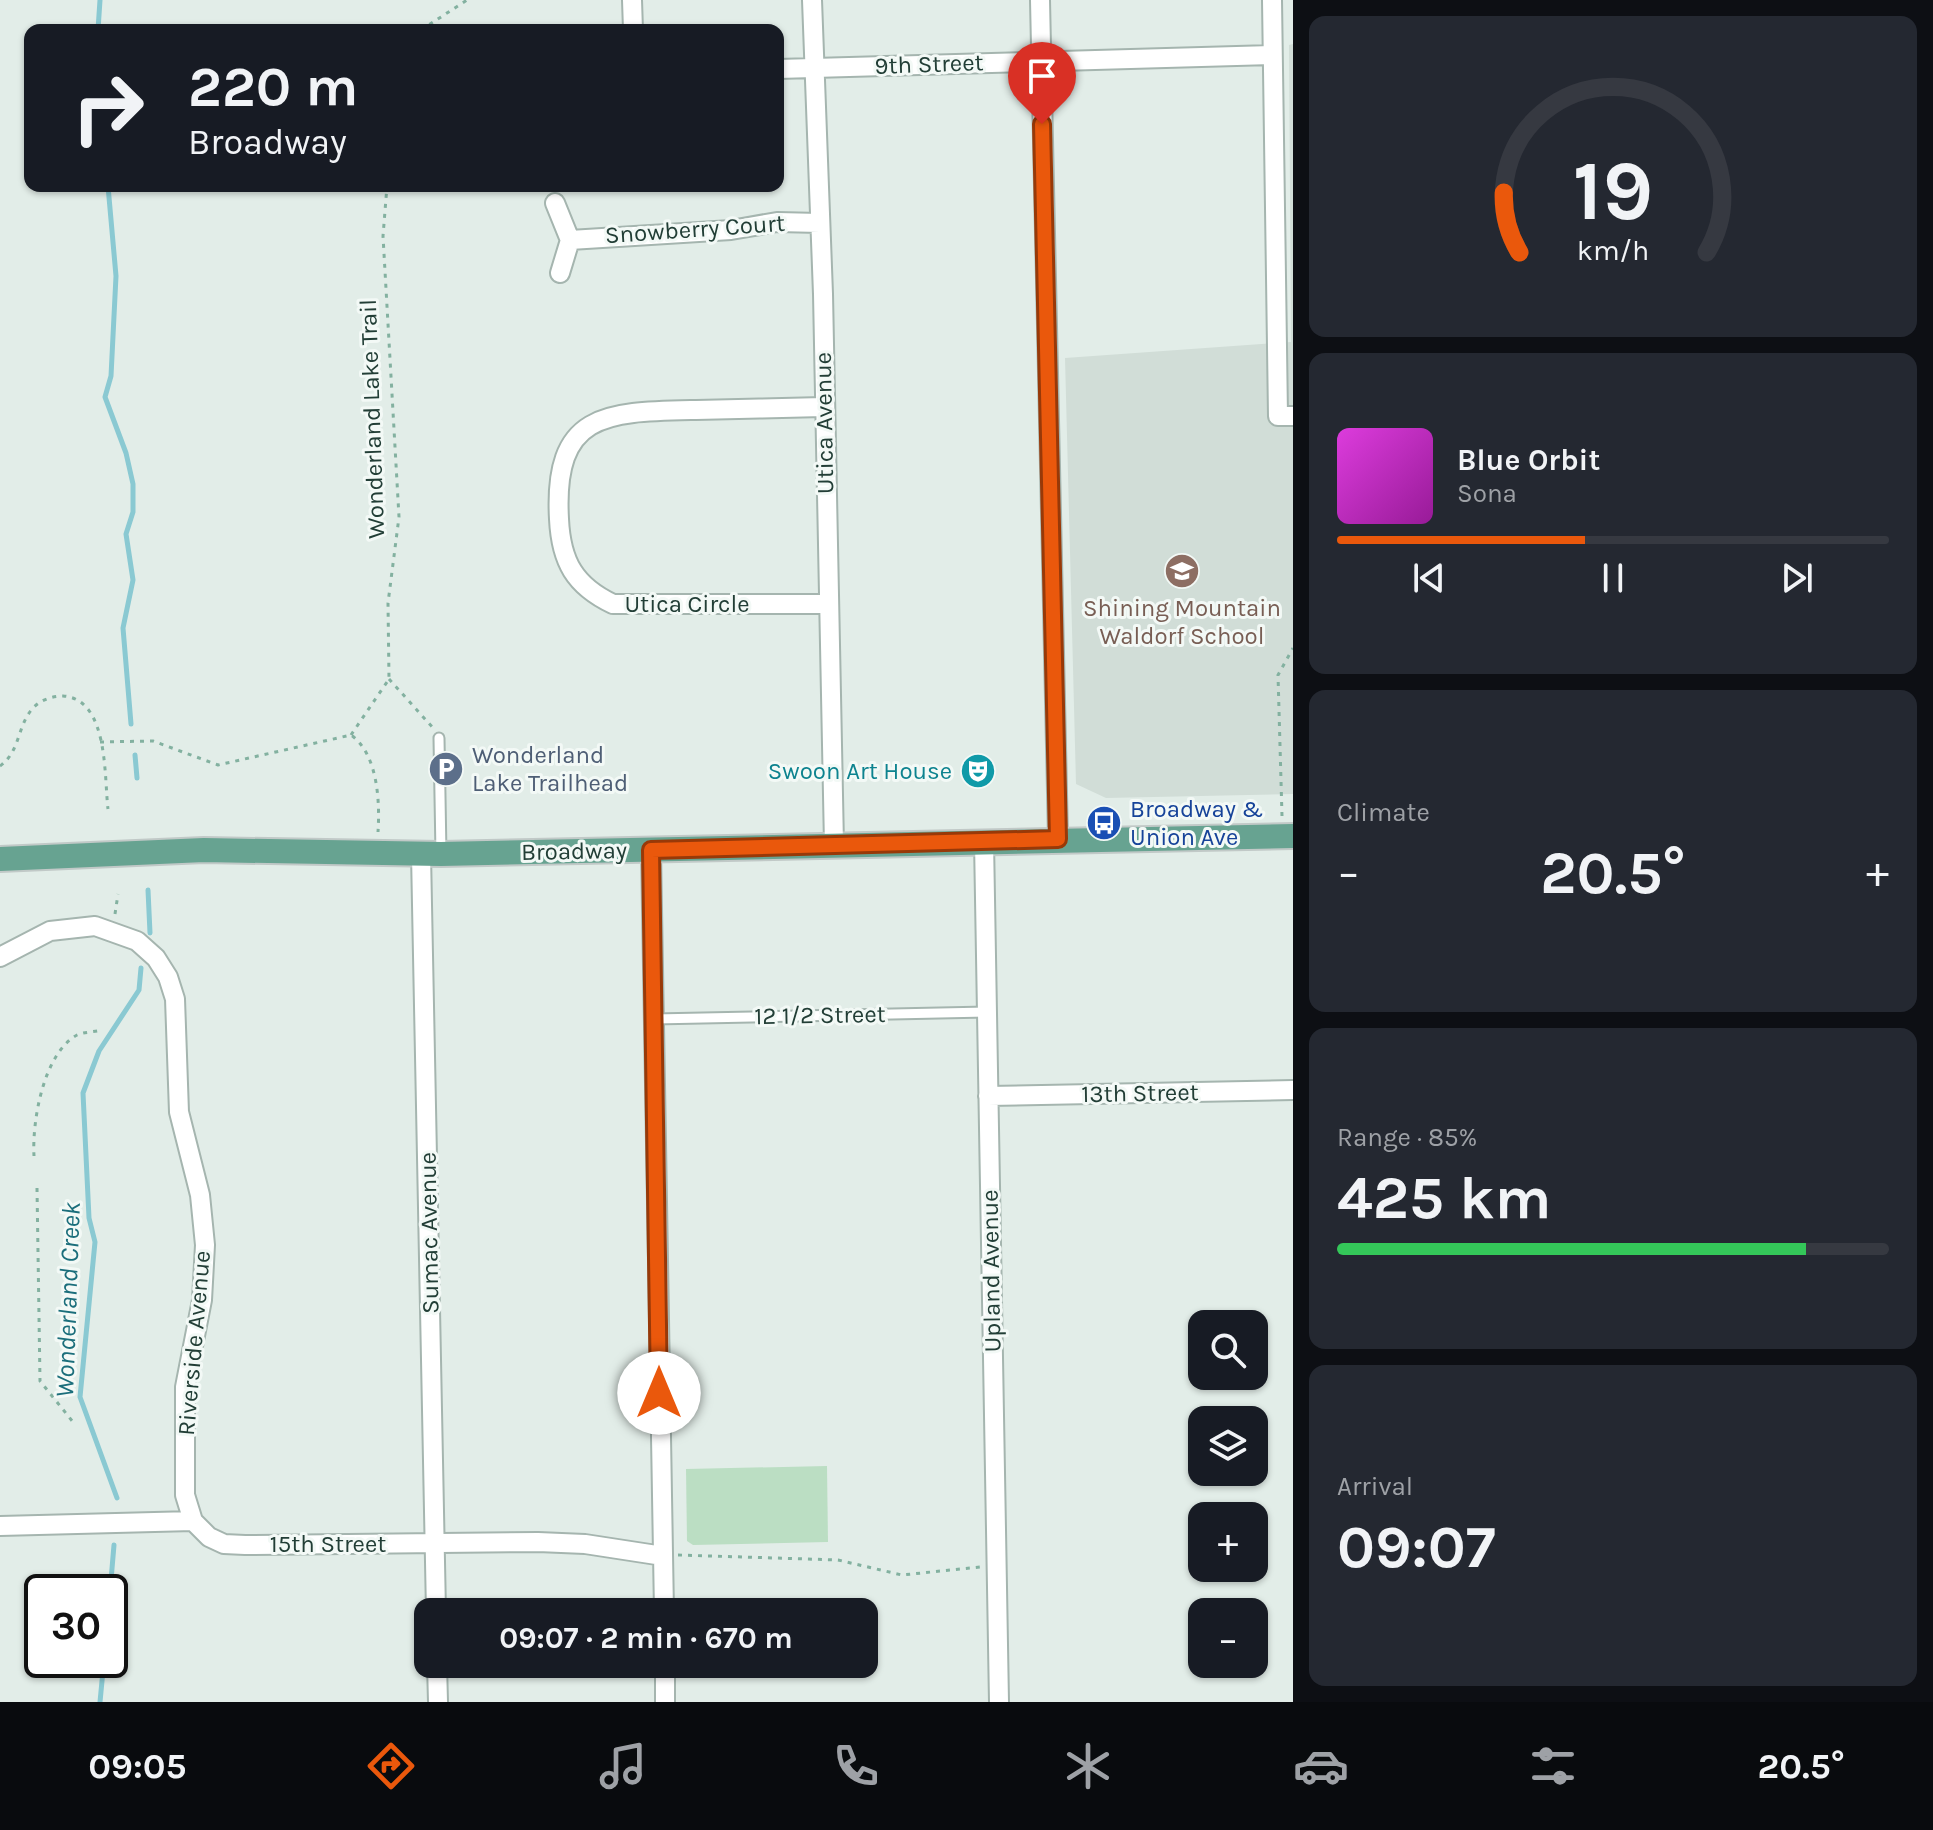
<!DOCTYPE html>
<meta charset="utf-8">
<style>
:root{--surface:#171b24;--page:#242831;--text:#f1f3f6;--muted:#9ea1a6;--line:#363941;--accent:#ea580c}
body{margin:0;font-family:Karla,sans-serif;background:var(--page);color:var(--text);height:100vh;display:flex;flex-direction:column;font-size:30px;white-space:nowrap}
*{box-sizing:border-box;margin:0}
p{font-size:26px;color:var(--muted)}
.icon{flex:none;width:44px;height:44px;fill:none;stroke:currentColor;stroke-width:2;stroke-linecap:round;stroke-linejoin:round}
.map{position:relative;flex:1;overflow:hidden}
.panel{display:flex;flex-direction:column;gap:16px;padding:16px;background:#0d0f14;width:640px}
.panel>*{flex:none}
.top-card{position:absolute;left:24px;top:24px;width:760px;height:168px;border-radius:16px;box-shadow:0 2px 6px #0004;background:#171b24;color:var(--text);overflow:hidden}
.buttons{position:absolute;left:1188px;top:1310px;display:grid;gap:16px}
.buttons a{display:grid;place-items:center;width:80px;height:80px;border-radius:16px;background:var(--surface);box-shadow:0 2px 6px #0004;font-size:40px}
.speed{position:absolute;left:24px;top:1574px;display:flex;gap:16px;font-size:40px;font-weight:700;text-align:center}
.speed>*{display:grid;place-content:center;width:104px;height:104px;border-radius:50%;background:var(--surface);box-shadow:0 2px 6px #0004;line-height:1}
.speed .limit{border:4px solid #111;border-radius:12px;background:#fff;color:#111}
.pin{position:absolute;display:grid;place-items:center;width:68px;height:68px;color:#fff;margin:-82px -34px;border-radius:50% 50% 50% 0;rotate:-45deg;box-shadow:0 0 8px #0007}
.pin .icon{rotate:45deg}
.me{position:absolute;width:88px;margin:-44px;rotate:0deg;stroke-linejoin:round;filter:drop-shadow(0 0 6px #0008)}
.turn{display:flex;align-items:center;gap:28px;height:168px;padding:0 32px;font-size:36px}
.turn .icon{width:104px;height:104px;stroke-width:2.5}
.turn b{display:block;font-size:56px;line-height:68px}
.big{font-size:60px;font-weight:700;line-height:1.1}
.panel .tile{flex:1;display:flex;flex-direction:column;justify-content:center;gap:12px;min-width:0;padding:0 28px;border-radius:16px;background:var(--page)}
.panel .dial{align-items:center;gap:0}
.dial svg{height:208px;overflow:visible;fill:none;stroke:var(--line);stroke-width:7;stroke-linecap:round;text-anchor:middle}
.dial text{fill:var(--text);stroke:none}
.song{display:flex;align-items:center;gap:24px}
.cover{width:96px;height:96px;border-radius:12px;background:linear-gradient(135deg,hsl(300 70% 55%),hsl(300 70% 35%))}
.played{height:8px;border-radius:4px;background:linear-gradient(90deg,var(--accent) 45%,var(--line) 45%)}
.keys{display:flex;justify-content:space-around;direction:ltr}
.heat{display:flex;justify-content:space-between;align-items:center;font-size:44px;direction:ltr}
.charge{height:12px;border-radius:6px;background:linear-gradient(90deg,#34c759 85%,var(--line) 0)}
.trip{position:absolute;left:414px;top:1598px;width:464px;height:80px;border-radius:16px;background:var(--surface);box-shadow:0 2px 6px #0004;font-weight:700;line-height:80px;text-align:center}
.menu{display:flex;height:128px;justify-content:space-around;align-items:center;background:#090b0e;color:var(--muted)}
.menu .icon{width:56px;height:56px}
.menu .active{color:var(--accent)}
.menu b{font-size:36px;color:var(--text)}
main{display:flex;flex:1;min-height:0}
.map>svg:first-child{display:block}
.built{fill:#d1ddd7}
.green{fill:#bbdec3}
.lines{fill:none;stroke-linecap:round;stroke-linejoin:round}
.stream{stroke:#8ac9d2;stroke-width:5}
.service-casing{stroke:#a5b5af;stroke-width:13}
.minor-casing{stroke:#a5b5af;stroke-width:22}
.primary-casing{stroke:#c1c9c7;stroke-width:28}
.path{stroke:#83b1a0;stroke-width:3;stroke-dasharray:4 6;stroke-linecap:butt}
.service{stroke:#fff;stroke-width:9}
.minor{stroke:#fff;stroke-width:18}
.primary{stroke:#67a391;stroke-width:24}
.route-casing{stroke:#983908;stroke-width:20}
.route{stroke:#ea580c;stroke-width:14}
.labels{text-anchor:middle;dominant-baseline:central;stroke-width:6;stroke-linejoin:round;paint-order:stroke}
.street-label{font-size:24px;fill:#223e36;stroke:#f3f9f6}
.education-label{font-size:24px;fill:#785e54;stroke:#f3f9f6}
.service-label{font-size:24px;fill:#4e5e75;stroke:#f3f9f6;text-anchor:start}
.culture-label{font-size:24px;fill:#0d838f;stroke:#f3f9f6;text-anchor:end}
.transit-label{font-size:24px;fill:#164399;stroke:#f3f9f6;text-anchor:start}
.water-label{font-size:26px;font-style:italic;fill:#1b6e7b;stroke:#f3f9f6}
</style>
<main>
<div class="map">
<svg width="1293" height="1702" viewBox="0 0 1293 1702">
<rect width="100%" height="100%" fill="#e2ede8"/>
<!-- built -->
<path class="built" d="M 1293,44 L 1293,794 L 1106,798 L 1076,784 L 1065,358 L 1291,342 L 1289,45 Z"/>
<!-- green -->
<path class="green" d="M 827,1466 L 828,1542 L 693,1545 L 687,1541 L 686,1469 Z"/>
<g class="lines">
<!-- stream -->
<path class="stream" d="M 98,30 L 100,0
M 108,186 L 116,276 L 111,376 L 105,397 L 126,453 L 133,484 L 133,512 L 126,534 L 133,580 L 123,628 L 131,724
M 135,755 L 137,778
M 148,890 L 150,933
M 117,1498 L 80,1397 L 95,1242 L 89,1218 L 83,1093 L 99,1051 L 139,990 L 141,968
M 110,1592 L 114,1545
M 100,1702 L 104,1660"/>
<!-- service casing -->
<g class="service-casing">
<path id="service" d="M 439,738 L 441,854
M 654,1019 L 987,1012"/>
</g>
<!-- minor casing -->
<g class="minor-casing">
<path id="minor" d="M 632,0 L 633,30
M 812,0 L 823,294 L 834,845
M 1040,0 L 1058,839
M 1272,0 L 1278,416 L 1293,416
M 778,69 L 1272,55
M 555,203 L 570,240 L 731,230 L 777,222 L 820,223
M 560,273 L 570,240
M 823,407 C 781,408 738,409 696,410 C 607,412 553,411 559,519 C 561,562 575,586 613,604 L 827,604
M 984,841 L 999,1702
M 651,850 L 664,1612
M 421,854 L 436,1612
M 0,957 L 50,931 L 95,926 L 137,941 L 156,958 L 168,977 L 175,999 L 179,1112 L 200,1195 L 205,1245 L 202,1300 L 185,1387 L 185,1495 L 193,1521 L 209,1537 L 224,1544 L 245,1545 L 538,1542 L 585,1544 L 663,1556
M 988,1096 L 1293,1090
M 0,1526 L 193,1521
M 437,1664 L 438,1702
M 665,1664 L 665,1702"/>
</g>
<!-- primary casing -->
<g class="primary-casing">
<path id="primary" d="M 0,859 L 204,850 L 441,854 L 1293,836"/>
</g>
<!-- path -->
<path class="path" d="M 421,30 L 467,0
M 389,679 L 434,729
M 351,735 L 389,679 L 388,603 L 399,517 L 383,236 L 387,186
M 100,742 L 153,741 L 218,765 L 351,735 C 378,754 380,802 378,832
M 0,766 C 21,751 17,724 34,707 C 41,700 52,696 63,696 C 109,699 104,777 108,809
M 1282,816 L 1278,675 L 1293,648
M 115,914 L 118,894
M 34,1156 C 32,1122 43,1054 77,1035 C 83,1032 95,1032 102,1030
M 37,1188 L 40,1381 L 73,1422
M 678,1555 L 838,1560 L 902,1575 L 980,1567"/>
<!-- service -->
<use href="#service" class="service"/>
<!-- minor -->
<use href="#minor" class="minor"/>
<!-- primary -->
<use href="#primary" class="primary"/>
</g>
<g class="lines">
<!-- route casing -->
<g class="route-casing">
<path id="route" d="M 659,1393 L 651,850 L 1058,839 L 1042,124"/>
</g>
<!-- route -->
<use href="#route" class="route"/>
</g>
<!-- icons -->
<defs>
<g id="school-disc" transform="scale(1.8)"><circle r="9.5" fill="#8d6e63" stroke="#f3f9f6"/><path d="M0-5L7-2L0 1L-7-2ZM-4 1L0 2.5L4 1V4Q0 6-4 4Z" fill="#fff"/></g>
<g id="parking-disc" transform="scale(1.8)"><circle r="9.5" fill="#5c6f8a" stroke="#f3f9f6"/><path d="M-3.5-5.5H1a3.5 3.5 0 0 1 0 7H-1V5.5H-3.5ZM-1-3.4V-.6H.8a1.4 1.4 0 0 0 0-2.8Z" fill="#fff"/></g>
<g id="theatre-disc" transform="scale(1.8)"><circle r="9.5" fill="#0f9aa8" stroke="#f3f9f6"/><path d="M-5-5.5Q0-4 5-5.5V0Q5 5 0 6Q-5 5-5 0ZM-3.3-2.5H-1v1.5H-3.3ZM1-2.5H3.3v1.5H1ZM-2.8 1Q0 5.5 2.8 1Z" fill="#fff"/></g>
<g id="bus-disc" transform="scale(1.8)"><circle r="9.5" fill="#1a4fb4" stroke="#f3f9f6"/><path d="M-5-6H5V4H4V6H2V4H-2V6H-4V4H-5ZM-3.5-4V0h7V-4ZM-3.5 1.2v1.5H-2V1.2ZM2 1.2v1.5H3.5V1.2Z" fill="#fff"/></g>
</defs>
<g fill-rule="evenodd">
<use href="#school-disc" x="1182" y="571"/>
<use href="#parking-disc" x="446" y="769"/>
<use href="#theatre-disc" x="978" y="771"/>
<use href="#bus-disc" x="1104" y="823"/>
</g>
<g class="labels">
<!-- street labels -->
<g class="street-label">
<text transform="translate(929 64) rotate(-2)">9th Street</text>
<text transform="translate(695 229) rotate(-4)">Snowberry Court</text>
<text transform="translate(372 419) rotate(-92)">Wonderland Lake Trail</text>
<text transform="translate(824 423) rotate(-91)">Utica Avenue</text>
<text x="687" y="604">Utica Circle</text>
<text transform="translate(574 851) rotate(-1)">Broadway</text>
<text transform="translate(820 1015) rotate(-1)">12 1/2 Street</text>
<text transform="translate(1140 1093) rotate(-1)">13th Street</text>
<text transform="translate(429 1233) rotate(-91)">Sumac Avenue</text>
<text transform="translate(991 1271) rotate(-91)">Upland Avenue</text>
<text transform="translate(194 1343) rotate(-85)">Riverside Avenue</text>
<text x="328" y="1544">15th Street</text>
</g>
<!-- education labels -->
<g class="education-label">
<text x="1182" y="608">Shining Mountain<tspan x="1182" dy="28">Waldorf School</tspan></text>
</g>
<!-- service labels -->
<g class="service-label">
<text x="472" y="755">Wonderland<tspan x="472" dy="28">Lake Trailhead</tspan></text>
</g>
<!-- culture labels -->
<g class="culture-label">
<text x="952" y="771">Swoon Art House</text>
</g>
<!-- transit labels -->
<g class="transit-label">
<text x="1130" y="809">Broadway &amp;<tspan x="1130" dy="28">Union Ave</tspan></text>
</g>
<!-- water labels -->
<g class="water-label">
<text transform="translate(68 1300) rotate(-88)">Wonderland Creek</text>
</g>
</g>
</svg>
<div class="buttons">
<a><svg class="icon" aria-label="search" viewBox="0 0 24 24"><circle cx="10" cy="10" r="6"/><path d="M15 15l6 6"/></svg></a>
<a><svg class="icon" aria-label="layers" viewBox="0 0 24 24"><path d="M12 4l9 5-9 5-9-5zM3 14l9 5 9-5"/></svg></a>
<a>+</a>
<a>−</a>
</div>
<div class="speed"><div class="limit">30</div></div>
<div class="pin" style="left:1042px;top:124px;background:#d93025"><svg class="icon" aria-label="arrive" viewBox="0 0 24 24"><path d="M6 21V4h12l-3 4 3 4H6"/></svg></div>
<svg class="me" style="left:659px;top:1393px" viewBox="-20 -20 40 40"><circle r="19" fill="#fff"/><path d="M0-13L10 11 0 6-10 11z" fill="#ea580c"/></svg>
<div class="trip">09:07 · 2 min · 670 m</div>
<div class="top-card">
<div class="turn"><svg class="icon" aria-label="right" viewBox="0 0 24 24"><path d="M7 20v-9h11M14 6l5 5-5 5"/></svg><div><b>220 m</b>Broadway</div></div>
</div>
</div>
<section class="panel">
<div class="tile dial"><svg viewBox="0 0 100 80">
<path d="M14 69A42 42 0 1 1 86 69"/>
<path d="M14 69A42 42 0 0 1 8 46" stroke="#ea580c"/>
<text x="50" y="56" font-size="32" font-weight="700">19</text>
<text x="50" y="72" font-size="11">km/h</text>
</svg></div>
<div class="tile">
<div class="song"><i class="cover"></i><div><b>Blue Orbit</b><p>Sona</p></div></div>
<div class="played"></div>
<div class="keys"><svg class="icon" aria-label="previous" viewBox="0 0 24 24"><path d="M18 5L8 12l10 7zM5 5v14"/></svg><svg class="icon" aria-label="pause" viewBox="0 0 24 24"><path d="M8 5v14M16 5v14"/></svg><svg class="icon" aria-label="next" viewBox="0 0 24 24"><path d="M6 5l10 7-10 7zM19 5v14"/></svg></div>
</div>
<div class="tile"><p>Climate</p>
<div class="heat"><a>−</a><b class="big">20.5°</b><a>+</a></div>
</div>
<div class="tile"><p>Range · 85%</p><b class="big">425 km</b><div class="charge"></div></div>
<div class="tile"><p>Arrival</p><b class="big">09:07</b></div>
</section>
</main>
<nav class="menu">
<b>09:05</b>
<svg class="icon active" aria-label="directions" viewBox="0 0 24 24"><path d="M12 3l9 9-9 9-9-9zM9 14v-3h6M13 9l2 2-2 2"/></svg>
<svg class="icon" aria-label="music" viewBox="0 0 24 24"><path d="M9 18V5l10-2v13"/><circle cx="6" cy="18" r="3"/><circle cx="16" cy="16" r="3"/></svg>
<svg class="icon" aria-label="phone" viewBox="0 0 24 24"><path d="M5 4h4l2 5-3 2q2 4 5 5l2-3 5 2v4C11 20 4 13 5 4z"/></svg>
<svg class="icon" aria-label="climate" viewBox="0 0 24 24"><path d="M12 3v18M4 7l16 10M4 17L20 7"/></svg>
<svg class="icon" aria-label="car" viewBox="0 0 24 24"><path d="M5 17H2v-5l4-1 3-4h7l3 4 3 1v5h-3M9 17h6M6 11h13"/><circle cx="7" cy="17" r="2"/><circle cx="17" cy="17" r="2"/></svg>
<svg class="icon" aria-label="filters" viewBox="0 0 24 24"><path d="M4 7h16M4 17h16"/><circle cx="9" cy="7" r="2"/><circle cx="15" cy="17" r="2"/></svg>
<b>20.5°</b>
</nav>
